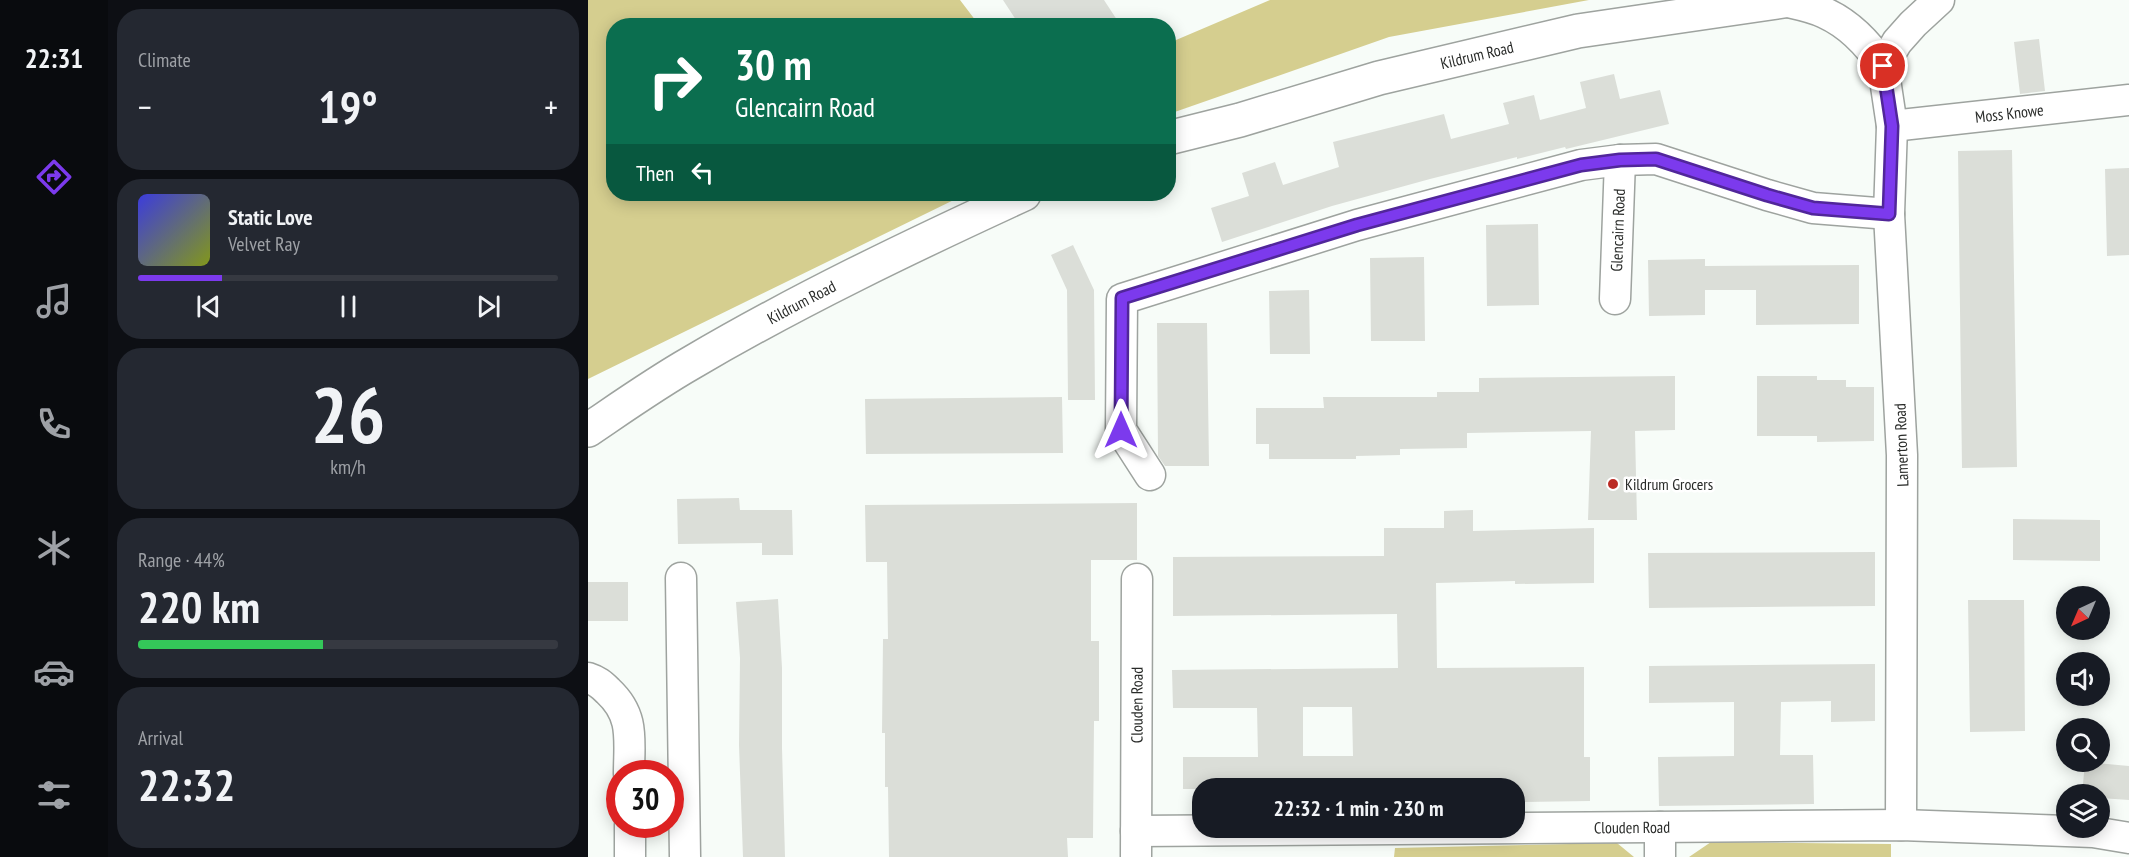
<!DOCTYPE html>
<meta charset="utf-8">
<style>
:root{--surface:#171b24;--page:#242831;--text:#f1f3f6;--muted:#9ea1a6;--line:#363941;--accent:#7c3aed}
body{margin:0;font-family:"PT Sans Narrow",sans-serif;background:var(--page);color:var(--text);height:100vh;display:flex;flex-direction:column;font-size:22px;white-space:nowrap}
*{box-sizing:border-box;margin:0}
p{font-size:20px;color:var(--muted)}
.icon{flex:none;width:33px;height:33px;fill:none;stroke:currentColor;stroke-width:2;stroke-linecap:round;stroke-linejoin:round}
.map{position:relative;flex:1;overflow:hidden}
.details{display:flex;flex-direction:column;gap:9px;padding:9px;background:#0d0f14;width:480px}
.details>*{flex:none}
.guide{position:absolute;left:18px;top:18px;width:570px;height:183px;border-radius:24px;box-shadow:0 3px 15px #0003;background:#0b6e4f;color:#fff;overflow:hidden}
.needle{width:39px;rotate:224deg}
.controls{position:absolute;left:1468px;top:586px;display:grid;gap:12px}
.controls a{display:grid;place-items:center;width:54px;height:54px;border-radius:50%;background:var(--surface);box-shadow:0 3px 15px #0003;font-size:30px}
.speed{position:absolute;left:18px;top:760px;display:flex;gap:12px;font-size:30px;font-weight:700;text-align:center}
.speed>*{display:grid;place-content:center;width:78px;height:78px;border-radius:50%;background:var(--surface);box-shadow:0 3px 15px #0003;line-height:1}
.speed .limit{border:9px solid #d22;background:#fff;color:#111}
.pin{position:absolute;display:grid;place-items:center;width:51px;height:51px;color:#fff;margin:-26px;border:3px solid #fff;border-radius:50%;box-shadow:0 2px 6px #0007}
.me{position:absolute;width:66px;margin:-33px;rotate:0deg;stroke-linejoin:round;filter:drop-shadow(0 0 4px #0008)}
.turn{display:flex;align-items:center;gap:21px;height:126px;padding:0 30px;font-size:27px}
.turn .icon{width:78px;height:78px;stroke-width:2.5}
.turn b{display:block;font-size:42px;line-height:51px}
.then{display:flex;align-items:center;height:57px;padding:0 30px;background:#0003;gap:12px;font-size:22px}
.big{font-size:45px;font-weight:700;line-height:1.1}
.details .widget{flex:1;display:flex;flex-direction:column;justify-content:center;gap:9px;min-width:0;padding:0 21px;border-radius:24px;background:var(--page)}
.details .dial{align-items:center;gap:0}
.dial b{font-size:78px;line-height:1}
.song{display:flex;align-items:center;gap:18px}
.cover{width:72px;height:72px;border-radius:9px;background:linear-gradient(135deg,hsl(240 70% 55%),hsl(70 70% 35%))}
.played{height:6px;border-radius:3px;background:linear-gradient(90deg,var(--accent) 20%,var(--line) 20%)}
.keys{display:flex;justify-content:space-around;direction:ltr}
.heat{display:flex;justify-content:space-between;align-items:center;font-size:33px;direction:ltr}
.charge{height:9px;border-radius:4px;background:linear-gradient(90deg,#34c759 44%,var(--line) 0)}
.trip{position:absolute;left:604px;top:778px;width:333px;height:60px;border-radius:24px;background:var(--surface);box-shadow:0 3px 15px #0003;font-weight:700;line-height:60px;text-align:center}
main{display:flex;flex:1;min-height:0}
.tab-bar{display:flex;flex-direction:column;width:108px;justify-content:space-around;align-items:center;background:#090b0e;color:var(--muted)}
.tab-bar .icon{width:42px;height:42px}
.tab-bar .current{color:var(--accent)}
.tab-bar b{font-size:27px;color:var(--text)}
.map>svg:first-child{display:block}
.green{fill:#d5ce8f}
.building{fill:#dbded8;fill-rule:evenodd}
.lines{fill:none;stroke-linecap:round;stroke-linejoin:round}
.street-casing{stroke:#9ea39f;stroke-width:33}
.secondary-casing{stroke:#9ea39f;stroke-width:36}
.street{stroke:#fff;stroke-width:30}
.secondary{stroke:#fff;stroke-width:33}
.route-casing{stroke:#51269a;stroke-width:15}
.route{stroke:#7c3aed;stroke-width:10}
.poi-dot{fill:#bb2c25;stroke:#fff;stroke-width:2}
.labels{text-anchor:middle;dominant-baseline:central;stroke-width:5;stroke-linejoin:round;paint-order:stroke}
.street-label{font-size:16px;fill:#292b29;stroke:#fff}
.poi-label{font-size:16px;fill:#292b29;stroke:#fff;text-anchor:start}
</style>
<main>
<nav class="tab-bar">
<b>22:31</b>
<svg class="icon current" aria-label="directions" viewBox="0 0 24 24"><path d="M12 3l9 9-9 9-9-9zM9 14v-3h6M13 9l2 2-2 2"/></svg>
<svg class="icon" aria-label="music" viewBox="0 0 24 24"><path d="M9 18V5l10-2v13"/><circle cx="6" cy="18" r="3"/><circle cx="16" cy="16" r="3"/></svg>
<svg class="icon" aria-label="phone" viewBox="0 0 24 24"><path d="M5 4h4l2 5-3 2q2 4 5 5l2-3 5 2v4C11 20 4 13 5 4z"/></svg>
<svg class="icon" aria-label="climate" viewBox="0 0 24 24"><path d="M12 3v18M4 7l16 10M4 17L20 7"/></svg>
<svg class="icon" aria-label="car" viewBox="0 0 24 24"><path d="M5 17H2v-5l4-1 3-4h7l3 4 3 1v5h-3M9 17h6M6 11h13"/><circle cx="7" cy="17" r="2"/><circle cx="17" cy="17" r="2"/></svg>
<svg class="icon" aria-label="filters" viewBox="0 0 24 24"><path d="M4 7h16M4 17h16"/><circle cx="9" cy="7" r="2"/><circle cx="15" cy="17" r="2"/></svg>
</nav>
<section class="details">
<div class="widget"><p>Climate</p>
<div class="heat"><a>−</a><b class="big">19°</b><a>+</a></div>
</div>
<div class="widget">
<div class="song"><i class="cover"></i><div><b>Static Love</b><p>Velvet Ray</p></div></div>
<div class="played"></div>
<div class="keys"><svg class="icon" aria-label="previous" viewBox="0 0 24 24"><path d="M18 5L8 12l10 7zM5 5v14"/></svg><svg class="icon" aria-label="pause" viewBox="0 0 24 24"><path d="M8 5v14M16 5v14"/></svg><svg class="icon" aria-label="next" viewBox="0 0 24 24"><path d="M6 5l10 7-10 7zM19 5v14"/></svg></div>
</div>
<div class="widget dial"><b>26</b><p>km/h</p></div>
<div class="widget"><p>Range · 44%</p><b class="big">220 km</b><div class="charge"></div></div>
<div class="widget"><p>Arrival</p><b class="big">22:32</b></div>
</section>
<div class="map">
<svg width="1541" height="857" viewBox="0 0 1541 857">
<rect width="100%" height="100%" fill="#f7fcf8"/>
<!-- green -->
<path class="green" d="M 0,0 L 372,0 L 391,25 L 26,26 L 26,194 L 378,194 L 0,379 Z
M 682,0 L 1001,0 L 801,37 L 581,114 L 581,43 Z
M 1123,842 L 1303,844 L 1303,857 L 1101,857 Z
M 1029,843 L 1046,857 L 806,857 L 807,848 Z"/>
<!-- building -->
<path class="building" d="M 415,0 L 516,0 L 533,26 L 432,26 Z
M 1451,39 L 1457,91 L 1432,94 L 1426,42 Z
M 1026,74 L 1032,99 L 1072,90 L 1081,124 L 978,149 L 977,147 L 929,159 L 929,157 L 842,179 L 744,206 L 634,242 L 623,208 L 661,196 L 654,173 L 687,162 L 695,185 L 751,167 L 745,142 L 856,114 L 863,139 L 921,124 L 915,103 L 946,95 L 952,120 L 998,108 L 992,82 Z
M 1424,150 L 1429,467 L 1374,468 L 1370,151 Z
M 1541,168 L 1541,255 L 1519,256 L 1517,169 Z
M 950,224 L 951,305 L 899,306 L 898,225 Z
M 485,245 L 506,290 L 507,400 L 480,400 L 479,290 L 463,255 Z
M 836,257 L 837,341 L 783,341 L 782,258 Z
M 1117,259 L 1117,266 L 1271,265 L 1271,324 L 1168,325 L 1168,290 L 1117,290 L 1117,315 L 1061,316 L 1060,260 Z
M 721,290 L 722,354 L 682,354 L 681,291 Z
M 569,323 L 619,323 L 621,466 L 577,466 L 570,456 Z
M 1087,376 L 1087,430 L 1047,431 L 1049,520 L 1000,520 L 1003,431 L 879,433 L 879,448 L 812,449 L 812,455 L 768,456 L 768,459 L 681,459 L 681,444 L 668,444 L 668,408 L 736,408 L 735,397 L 849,397 L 849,392 L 891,392 L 891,378 Z
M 1169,376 L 1229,376 L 1229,380 L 1258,380 L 1258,387 L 1286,387 L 1286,441 L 1229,442 L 1229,436 L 1169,436 Z
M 474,397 L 475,453 L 278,454 L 277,399 Z
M 151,498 L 152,510 L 204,510 L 205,555 L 174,555 L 174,543 L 90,544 L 89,499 Z
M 549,503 L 549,560 L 503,560 L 503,641 L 511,641 L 511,721 L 506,721 L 505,838 L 479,838 L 480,857 L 301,857 L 300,787 L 297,787 L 297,733 L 294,733 L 295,639 L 300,639 L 299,562 L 278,562 L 277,505 Z
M 885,510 L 885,531 L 1006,528 L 1006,583 L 927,584 L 927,581 L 848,583 L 849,668 L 996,667 L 996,757 L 1002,757 L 1002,801 L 927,802 L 927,789 L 595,789 L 595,757 L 670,757 L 669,708 L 585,708 L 584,670 L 810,668 L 809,614 L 585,616 L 585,557 L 796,556 L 796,528 L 856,528 L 856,511 ZM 715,707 L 764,707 L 765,756 L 715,756 Z
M 1425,519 L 1512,520 L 1512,561 L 1425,560 Z
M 1287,552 L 1287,606 L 1061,608 L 1060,553 Z
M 0,582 L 40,582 L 40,621 L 0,621 Z
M 190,599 L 194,668 L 194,748 L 197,857 L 155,857 L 151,745 L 152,658 L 148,602 Z
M 1380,600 L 1436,600 L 1437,731 L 1382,732 Z
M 1287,664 L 1287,721 L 1243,722 L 1243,701 L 1193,702 L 1192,755 L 1225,755 L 1226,804 L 1071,806 L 1070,757 L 1146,756 L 1146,702 L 1061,703 L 1061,666 Z
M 1497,762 L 1541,766 L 1541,800 L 1512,798 L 1512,795 L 1494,795 Z"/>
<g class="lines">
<!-- street casing -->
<g class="street-casing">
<g id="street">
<path d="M 1196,1 C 1209,4 1225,7 1237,13 C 1261,24 1281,45 1295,66"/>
<path id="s1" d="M 1304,126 L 1541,100"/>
<path id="s2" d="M 1027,299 L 1032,160"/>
<path d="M 562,475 L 533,430 L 534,299 L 769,225 L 993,165 L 1032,160 L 1068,159 L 1179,195 L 1225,208 L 1301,214"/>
<path d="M 93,578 L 97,857"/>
<path d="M 0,678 C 9,681 13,684 20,691 C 47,716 41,740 41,774"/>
<path d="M 42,825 L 42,857"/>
<path d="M 1313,825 L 1314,455 L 1301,214 L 1304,126 L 1295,66 L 1309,42 L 1325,24 L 1351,0"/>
<path d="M 1072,827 L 1072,857"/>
<path id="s3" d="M 548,831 L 1313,825 L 1505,832 L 1541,838"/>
<path id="s4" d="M 548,857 L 549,579"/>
</g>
</g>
<!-- secondary casing -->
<g class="secondary-casing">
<g id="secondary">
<path id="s5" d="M 580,138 L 652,120 L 791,78 L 990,31 L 1202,0"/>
<path id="s6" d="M 0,430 C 34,407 68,383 103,363 C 210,300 323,246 436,194"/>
</g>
</g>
<!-- street -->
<use href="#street" class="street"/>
<!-- secondary -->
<use href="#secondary" class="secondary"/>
</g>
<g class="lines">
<!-- route casing -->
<g class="route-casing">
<path id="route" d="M 533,430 L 534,298 L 769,225 L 993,165 L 1032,160 L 1068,159 L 1179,195 L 1225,208 L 1301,214 L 1304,126 L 1295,66"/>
</g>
<!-- route -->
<use href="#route" class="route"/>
</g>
<!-- markers -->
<circle class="poi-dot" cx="1025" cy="484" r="6"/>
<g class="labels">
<!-- street labels -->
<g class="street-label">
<text stroke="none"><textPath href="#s5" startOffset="320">Kildrum Road</textPath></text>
<text stroke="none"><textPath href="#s1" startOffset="118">Moss Knowe</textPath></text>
<text stroke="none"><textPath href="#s2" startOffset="69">Glencairn Road</textPath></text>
<text stroke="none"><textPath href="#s6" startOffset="249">Kildrum Road</textPath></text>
<text transform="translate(1313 445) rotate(-92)">Lamerton Road</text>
<text stroke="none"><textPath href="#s4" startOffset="152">Clouden Road</textPath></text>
<text stroke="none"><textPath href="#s3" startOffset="496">Clouden Road</textPath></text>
</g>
<!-- poi labels -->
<g class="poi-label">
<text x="1037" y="484">Kildrum Grocers</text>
</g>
</g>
</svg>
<div class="controls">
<a><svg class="needle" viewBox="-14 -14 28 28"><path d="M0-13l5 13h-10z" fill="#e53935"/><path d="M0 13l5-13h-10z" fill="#9ea1a6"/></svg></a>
<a><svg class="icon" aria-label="sound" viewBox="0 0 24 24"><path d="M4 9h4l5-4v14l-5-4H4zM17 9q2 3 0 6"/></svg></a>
<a><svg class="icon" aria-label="search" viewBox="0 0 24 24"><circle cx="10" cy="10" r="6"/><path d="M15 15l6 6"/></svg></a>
<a><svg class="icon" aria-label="layers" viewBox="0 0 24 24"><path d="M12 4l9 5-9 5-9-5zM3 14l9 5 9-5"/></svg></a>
</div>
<div class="speed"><div class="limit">30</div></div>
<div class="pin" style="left:1295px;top:66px;background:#d93025"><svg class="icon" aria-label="arrive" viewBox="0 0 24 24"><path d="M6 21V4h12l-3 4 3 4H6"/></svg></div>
<svg class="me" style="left:533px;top:430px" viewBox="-20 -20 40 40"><path d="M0-17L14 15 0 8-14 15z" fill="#7c3aed" stroke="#fff" stroke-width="4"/></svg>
<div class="trip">22:32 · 1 min · 230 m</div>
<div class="guide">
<div class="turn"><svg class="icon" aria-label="right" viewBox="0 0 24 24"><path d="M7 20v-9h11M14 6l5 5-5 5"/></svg><div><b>30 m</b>Glencairn Road</div></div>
<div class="then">Then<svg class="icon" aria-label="left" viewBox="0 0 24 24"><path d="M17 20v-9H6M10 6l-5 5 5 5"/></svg></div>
</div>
</div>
</main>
